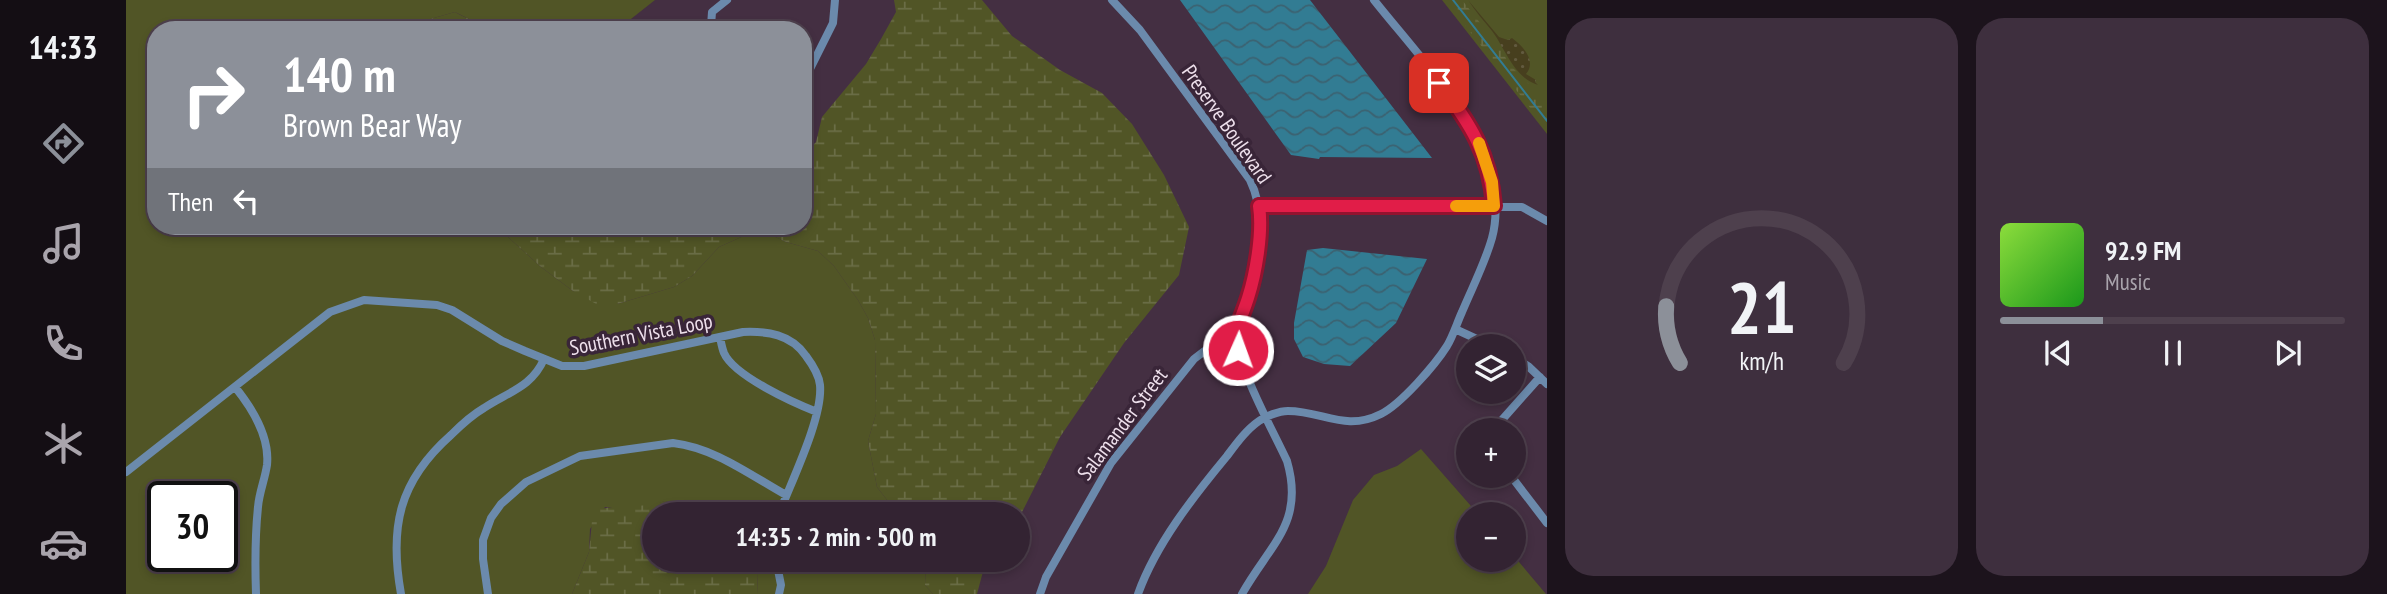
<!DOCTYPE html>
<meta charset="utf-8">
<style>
:root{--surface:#332332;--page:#3e2f3e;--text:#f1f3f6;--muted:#a9a4ac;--line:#4e404d;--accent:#8c9099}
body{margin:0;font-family:"PT Sans Narrow",sans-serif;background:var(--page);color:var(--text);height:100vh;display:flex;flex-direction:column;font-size:26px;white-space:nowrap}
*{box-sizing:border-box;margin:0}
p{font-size:23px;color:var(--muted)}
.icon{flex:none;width:38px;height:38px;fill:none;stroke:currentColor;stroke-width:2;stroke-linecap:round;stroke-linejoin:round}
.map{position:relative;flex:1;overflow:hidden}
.side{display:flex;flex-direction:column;gap:18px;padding:18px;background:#1c131c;width:840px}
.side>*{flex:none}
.guide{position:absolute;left:21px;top:21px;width:665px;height:214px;border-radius:28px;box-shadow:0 4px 10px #0003,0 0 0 2px var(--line);background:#8c9099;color:#fff;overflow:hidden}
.controls{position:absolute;left:1330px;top:334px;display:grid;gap:14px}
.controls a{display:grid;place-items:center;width:70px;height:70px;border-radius:50%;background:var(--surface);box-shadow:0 4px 10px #0003,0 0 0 2px var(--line);font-size:35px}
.speed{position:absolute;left:21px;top:481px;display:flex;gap:14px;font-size:35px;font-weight:700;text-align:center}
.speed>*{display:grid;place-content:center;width:91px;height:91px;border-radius:50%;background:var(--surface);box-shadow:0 4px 10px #0003,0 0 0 2px var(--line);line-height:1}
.speed .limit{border:4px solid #111;border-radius:10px;background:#fff;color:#111}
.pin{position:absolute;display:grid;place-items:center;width:60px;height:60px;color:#fff;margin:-30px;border-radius:14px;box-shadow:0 4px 10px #0006}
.me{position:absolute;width:77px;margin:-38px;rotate:2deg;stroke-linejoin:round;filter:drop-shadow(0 0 5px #0008)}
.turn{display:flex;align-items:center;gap:24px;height:147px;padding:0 21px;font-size:32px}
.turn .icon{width:91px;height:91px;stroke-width:2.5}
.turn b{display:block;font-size:49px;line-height:60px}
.then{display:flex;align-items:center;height:66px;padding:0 21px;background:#0003;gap:14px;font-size:26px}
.side .widget{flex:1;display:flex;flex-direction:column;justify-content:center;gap:10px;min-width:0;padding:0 24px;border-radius:28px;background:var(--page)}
.side .dial{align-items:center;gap:0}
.dial svg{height:182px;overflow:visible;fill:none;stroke:var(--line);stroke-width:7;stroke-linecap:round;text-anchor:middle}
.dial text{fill:var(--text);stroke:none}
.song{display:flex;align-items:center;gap:21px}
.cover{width:84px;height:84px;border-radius:10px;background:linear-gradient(135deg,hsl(90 70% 55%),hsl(120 70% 35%))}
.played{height:7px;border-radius:4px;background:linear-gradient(90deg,var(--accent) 30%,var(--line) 30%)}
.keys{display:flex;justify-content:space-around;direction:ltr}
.side .tiles{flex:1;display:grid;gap:18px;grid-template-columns:repeat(2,1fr)}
.trip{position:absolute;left:516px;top:502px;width:388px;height:70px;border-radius:35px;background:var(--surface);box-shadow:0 4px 10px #0003,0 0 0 2px var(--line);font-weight:700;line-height:70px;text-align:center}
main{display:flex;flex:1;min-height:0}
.tabs{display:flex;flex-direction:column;width:126px;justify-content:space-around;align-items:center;background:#140e14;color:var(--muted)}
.tabs .icon{width:49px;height:49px}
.tabs .current{color:var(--accent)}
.tabs b{font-size:32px;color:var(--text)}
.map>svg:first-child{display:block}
.grass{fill:#515526;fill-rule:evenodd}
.wetland{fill:url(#wetland-marsh)}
.sand{fill:url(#sand-dots)}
.water{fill:url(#water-waves)}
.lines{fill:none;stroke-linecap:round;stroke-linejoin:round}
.stream{stroke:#327c93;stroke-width:2}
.street{stroke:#6b8aac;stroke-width:8}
.route-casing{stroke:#92132f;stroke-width:18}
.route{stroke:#e11d48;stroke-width:12}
.slow{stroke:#f59e0b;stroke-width:12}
.labels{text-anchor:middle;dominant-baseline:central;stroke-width:7;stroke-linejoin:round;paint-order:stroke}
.street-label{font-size:21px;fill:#eee0ec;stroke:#392538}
</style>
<main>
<nav class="tabs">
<b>14:33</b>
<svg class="icon current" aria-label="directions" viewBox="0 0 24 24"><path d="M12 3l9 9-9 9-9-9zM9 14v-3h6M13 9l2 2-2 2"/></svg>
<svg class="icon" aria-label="music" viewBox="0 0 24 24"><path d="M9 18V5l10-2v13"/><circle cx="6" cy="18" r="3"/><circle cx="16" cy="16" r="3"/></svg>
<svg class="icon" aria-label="phone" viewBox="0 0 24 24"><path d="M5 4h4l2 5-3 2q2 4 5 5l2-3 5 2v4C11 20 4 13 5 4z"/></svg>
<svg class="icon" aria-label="climate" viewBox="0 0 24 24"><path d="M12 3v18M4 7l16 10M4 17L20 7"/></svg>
<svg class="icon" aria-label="car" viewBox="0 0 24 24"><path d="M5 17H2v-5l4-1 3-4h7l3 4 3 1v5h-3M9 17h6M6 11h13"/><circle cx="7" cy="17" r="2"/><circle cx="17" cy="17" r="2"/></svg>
</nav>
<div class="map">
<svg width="1421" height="594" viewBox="0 0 1421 594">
<defs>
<pattern id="wetland-marsh" width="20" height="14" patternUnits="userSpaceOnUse" patternTransform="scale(1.75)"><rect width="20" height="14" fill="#515526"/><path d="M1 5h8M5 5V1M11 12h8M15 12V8" fill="none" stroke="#6a6d46"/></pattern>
<pattern id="sand-dots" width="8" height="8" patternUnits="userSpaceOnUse" patternTransform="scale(1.75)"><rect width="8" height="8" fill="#473f1e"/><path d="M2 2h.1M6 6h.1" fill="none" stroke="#625a3f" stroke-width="1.8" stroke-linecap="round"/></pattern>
<pattern id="water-waves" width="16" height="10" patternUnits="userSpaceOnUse" patternTransform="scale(1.75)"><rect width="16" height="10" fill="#327c93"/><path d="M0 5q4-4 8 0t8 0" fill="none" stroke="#3b6271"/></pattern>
</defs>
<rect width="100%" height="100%" fill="#442f42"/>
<!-- grass -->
<path class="grass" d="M 0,0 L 529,0 L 491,30 L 425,30 L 412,19 L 392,19 L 367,24 L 347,21 L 329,12 L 301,20 L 293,30 L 30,30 L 30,226 L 370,226 L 415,267 L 447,291 L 491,304 L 548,287 L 566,276 L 593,247 L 622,234 L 641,233 L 660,242 L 692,251 L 708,266 L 732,300 L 742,318 L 749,340 L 750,414 L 742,441 L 751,487 L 772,514 L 580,514 L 570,509 L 539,501 L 522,507 L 479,507 L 464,529 L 463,552 L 446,594 L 0,594 ZM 37,497 L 96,497 L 96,556 L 37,556 Z
M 1316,0 L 1421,0 L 1421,134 Z
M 1295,449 L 1352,514 L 1342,514 L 1342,560 L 1388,560 L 1388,556 L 1420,594 L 1182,594 L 1200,566 L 1227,500 L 1248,475 L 1271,466 Z
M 627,560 L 800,560 L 799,585 L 807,594 L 631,594 L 632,572 Z"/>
<!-- wetland -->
<path class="wetland" d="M 768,0 L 856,0 L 886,36 L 934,70 L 976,93 L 1006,124 L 1038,175 L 1063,227 L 1053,275 L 998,343 L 934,437 L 893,518 L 892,514 L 772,514 L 751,487 L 742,441 L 750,414 L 749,340 L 742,318 L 732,300 L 708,266 L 692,251 L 660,242 L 641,233 L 622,234 L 593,247 L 566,276 L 548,287 L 491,304 L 472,305 L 447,291 L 415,267 L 370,226 L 677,226 L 677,155 L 690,142 L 696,117 L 740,64 L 755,39 L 770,12 Z
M 1319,0 L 1336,0 L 1370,43 L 1385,66 L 1407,88 L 1421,110 L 1421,129 Z
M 329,12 C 340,18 353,25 367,24 C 381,24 396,19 412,19 L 425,30 L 293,30 L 301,20 Z
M 539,501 L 570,509 L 580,514 L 528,514 L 528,560 L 627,560 L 632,572 L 631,594 L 446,594 L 463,552 L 467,511 C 490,503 513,510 539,501 Z
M 800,560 L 862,560 L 859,564 L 851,594 L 807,594 L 799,585 Z"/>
<!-- sand -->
<path class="sand" d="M 1342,0 L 1373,37 L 1382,40 L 1386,38 C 1397,46 1411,61 1400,74 L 1410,80 L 1409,82 L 1412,85 C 1388,78 1379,48 1366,31 C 1358,21 1349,11 1342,0 Z"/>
<!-- water -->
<path class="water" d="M 1054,0 L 1184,0 L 1306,158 L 1194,157 L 1193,159 L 1165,155 Z
M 1197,248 L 1301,259 L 1270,323 L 1224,366 L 1198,364 L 1177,357 L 1168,339 L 1168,323 L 1181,250 Z"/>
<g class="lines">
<!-- stream -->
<path class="stream" d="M 1327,0 L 1421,121"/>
<!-- street -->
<path class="street" d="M 986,0 L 1014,30 L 1124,180 C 1142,217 1132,258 1122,296 C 1119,308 1110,318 1110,331 C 1111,368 1145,426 1161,461 C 1179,523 1144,544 1116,594
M 585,26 L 586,12 L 601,0
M 677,83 L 707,23 L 709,0
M 1133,207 L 1396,207 L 1421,221
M 1329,329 L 1366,346
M 594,337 C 595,342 596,348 598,353 C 608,376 668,403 691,412
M 1388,357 L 1402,366 L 1421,384
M 109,387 C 126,408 144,436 141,465 C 139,479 133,493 132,507 C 129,536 129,565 130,594
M 1367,430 L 1414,377
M 0,472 L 204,312 L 238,300 L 311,305 L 326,310 L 376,341 L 399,351 L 436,366 L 458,366 L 617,332 C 641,331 665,334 680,356 C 686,364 693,375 694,385 C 697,418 665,482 653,514
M 1385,476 L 1421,523
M 650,560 L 655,585 L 653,594
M 275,594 C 263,527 273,481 325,435 C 335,425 346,415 358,408 C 382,392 406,387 418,359
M 362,594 L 357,559 L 357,540 L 365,518 L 375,504 L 400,482 L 454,456 L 547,443 C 589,448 624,475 660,495
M 914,594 L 920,577 L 985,463 L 1068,359 C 1081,348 1094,341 1111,337
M 1012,594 C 1030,544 1067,497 1101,456 C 1110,444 1120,430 1133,421 C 1140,416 1153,411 1162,411 C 1197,411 1219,432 1255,414 C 1275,404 1309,365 1321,346 C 1327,336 1331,323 1336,312 C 1346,288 1359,263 1366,238 C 1389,153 1296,61 1248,0"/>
</g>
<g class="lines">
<!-- route casing -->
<g class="route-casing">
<path id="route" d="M 1112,350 C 1110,322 1114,323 1122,298 C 1130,273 1137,232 1133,206 L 1368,206 C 1364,154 1344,123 1313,83"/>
</g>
<!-- route -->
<use href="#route" class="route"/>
<!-- slow -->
<path class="slow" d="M 1330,206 L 1368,206 L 1366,182 L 1353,143"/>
</g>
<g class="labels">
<!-- street labels -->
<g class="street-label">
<text transform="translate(1101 124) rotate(55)">Preserve Boulevard</text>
<text transform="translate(515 334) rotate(-11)">Southern Vista Loop</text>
<text transform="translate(996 424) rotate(-53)">Salamander Street</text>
</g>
</g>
</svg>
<div class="controls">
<a><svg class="icon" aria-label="layers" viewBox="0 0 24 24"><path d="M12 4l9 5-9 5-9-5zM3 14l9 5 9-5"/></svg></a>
<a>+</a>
<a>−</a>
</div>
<div class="speed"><div class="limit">30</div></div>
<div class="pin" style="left:1313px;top:83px;background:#d93025"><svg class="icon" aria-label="arrive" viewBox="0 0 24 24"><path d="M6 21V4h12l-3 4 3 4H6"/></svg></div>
<svg class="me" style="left:1112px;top:350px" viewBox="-20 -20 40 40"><circle r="17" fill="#e11d48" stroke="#fff" stroke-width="3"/><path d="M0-11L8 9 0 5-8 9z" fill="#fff"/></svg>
<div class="trip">14:35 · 2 min · 500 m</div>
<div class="guide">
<div class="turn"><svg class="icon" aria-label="right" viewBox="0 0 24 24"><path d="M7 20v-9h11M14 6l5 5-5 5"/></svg><div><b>140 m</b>Brown Bear Way</div></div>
<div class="then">Then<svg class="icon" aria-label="left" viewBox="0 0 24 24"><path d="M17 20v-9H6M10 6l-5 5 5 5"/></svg></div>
</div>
</div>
<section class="side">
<div class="tiles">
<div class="widget dial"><svg viewBox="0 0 100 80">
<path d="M14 69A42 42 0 1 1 86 69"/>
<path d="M14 69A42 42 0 0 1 8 44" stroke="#8c9099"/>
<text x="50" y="56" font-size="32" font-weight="700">21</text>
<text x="50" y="72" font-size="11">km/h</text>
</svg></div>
<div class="widget">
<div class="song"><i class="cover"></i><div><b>92.9 FM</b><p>Music</p></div></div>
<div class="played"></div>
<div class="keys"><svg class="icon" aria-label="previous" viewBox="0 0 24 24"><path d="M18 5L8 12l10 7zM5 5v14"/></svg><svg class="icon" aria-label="pause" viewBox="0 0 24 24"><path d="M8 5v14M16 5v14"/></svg><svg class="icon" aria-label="next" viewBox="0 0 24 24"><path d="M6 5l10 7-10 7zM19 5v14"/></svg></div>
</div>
</div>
</section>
</main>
